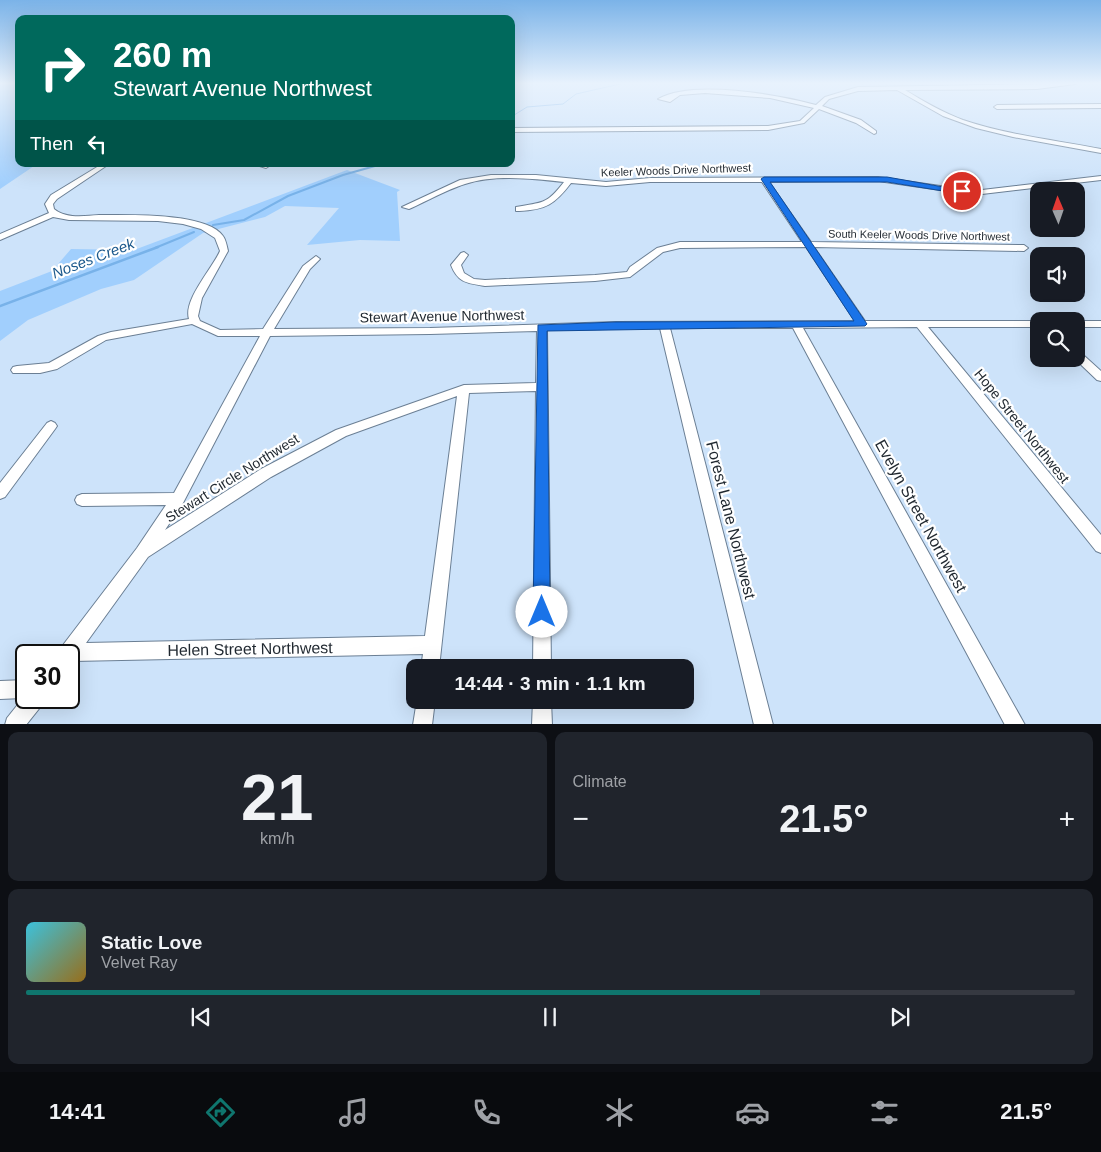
<!DOCTYPE html>
<meta charset="utf-8">
<style>
:root{--surface:#171b24;--page:#20242c;--text:#f1f3f6;--muted:#9ea1a6;--line:#363941;--accent:#0f766e}
body{margin:0;font-family:Arial,sans-serif;background:var(--page);color:var(--text);height:100vh;display:flex;flex-direction:column;font-size:19px;white-space:nowrap}
*{box-sizing:border-box;margin:0}
p{font-size:16px;color:var(--muted)}
.icon{flex:none;width:28px;height:28px;fill:none;stroke:currentColor;stroke-width:2;stroke-linecap:round;stroke-linejoin:round}
.map{position:relative;height:724px;overflow:hidden}
.drawer{display:flex;flex-direction:column;gap:8px;padding:8px;background:#0d0f14;flex:1}
.drawer>*{flex:none}
.banner{position:absolute;left:15px;top:15px;width:500px;height:152px;border-radius:10px;box-shadow:0 5px 20px #0002;background:#00695c;color:#fff;overflow:hidden}
.needle{width:32px;rotate:358deg}
.fabs{position:absolute;left:1030px;top:182px;display:grid;gap:10px}
.fabs a{display:grid;place-items:center;width:55px;height:55px;border-radius:10px;background:var(--surface);box-shadow:0 5px 20px #0002;font-size:25px}
.speed{position:absolute;left:15px;top:644px;display:flex;gap:10px;font-size:25px;font-weight:700;text-align:center}
.speed>*{display:grid;place-content:center;width:65px;height:65px;border-radius:50%;background:var(--surface);box-shadow:0 5px 20px #0002;line-height:1}
.speed .limit{border:2px solid #111;border-radius:8px;background:#fff;color:#111}
.pin{position:absolute;display:grid;place-items:center;width:42px;height:42px;color:#fff;margin:-21px;border:2px solid #fff;border-radius:50%;box-shadow:0 1px 5px #0007}
.me{position:absolute;width:55px;margin:-28px;rotate:0deg;stroke-linejoin:round;filter:drop-shadow(0 0 4px #0008)}
.turn{display:flex;align-items:center;gap:18px;height:105px;padding:0 15px;font-size:22px}
.turn .icon{width:65px;height:65px;stroke-width:2.5}
.turn b{display:block;font-size:35px;line-height:42px}
.then{display:flex;align-items:center;height:48px;padding:0 15px;background:#0003;gap:10px;font-size:19px}
.big{font-size:38px;font-weight:700;line-height:1.1}
.drawer .tile{flex:1;display:flex;flex-direction:column;justify-content:center;gap:8px;min-width:0;padding:0 18px;border-radius:10px;background:var(--page)}
.drawer .dial{align-items:center;gap:0}
.dial b{font-size:65px;line-height:1}
.song{display:flex;align-items:center;gap:15px}
.cover{width:60px;height:60px;border-radius:8px;background:linear-gradient(135deg,hsl(190 70% 55%),hsl(40 70% 35%))}
.played{height:5px;border-radius:2px;background:linear-gradient(90deg,var(--accent) 70%,var(--line) 70%)}
.keys{display:flex;justify-content:space-around;direction:ltr}
.heat{display:flex;justify-content:space-between;align-items:center;font-size:28px;direction:ltr}
.drawer .tiles{flex:1;display:grid;gap:8px;grid-template-columns:1fr 1fr}
.tile:last-child{grid-column:span 2}
.trip{position:absolute;left:406px;top:659px;width:288px;height:50px;border-radius:10px;background:var(--surface);box-shadow:0 5px 20px #0002;font-weight:700;line-height:50px;text-align:center}
.dock{display:flex;height:80px;justify-content:space-around;align-items:center;background:#090b0e;color:var(--muted)}
.dock .icon{width:35px;height:35px}
.dock .current{color:var(--accent)}
.dock b{font-size:22px;color:var(--text)}
.map>svg:first-child{display:block}
.green{fill:#a1cffd}
.lines{fill:none;stroke-linecap:round;stroke-linejoin:round}
.stream-far2{stroke:#78b2e9;stroke-width:1}
.stream-far1{stroke:#78b2e9;stroke-width:2}
.stream{stroke:#78b2e9;stroke-width:2.5}
.minor-casing{stroke:#6b7f94;stroke-width:2}
.minor{fill:#fff;fill-rule:evenodd}
.route{fill:#1a73e8;stroke:#114b97}
.labels{text-anchor:middle;dominant-baseline:central;stroke-width:4.5;stroke-linejoin:round;paint-order:stroke}
.far-street-label{font-size:11px;fill:#1f272f;stroke:#fff}
.street-label{font-size:14px;fill:#1f272f;stroke:#fff}
.water-label{font-size:15px;font-style:italic;fill:#1d5a8d;stroke:#fff}
.near-street-label{font-size:16px;fill:#1f272f;stroke:#fff}
</style>
<div class="map">
<svg width="1101" height="725" viewBox="0 0 1101 725">
<rect width="100%" height="100%" fill="#cde3fa"/>
<!-- green -->
<path class="green" d="M 0,84 L 19,84 L 19,164 L 37,164 L 0,189 Z
M 347,170 L 400,190 L 397,192 L 400,241 L 360,240 L 307,245 L 339,208 L 285,206 L 265,217 L 203,233 L 134,280 L 101,289 L 28,320 L 0,341 L 0,291 L 52,271 L 71,249 L 134,250 Z"/>
<g class="lines">
<!-- stream-far2 -->
<path class="stream-far2" d="M 511,117 L 527,107 L 563,104 L 576,94 L 620,84"/>
<!-- stream-far1 -->
<path class="stream-far1" d="M 213,225 L 244,220 L 288,196 L 343,175 L 382,164
M 155,248 L 194,232"/>
<!-- stream -->
<path class="stream" d="M 0,306 L 158,247"/>
<!-- minor casing -->
<g class="minor-casing">
<path id="minor" d="M 1053,84 L 1075,84 L 1037,89 L 905,90 C 923,101 942,112 963,120 C 1007,135 1055,140 1101,149 L 1101,153 L 1013,137 L 976,128 L 943,116 L 897,90 L 858,91 L 829,99 L 822,106 L 861,120 L 876,131 L 876,133 L 874,134 L 856,123 L 819,109 L 804,123 L 768,130 L 511,132 L 511,128 L 768,126 L 800,121 L 814,108 L 770,98 L 705,93 L 680,95 L 670,102 L 658,99 C 692,79 779,95 816,105 L 825,97 L 858,87 Z
M 1101,104 L 1101,108 L 997,109 L 994,107 L 997,105 Z
M 102,164 L 109,164 L 57,199 L 53,204 L 54,209 C 66,219 84,216 99,215 C 126,215 207,212 223,236 C 226,240 227,247 228,251 L 202,298 L 198,316 L 200,321 L 220,330 L 263,329 L 303,266 L 316,256 L 320,259 L 310,269 L 274,329 L 430,328 L 616,322 L 855,321 L 806,247 L 680,248 L 663,252 L 630,277 L 595,281 L 485,286 C 467,283 458,283 451,265 L 461,253 L 464,252 L 468,255 L 461,265 L 464,273 L 474,279 L 485,280 L 595,275 L 627,272 L 630,267 L 657,248 L 680,242 L 802,242 L 762,182 L 650,182 L 606,186 L 571,183 C 555,204 546,210 519,211 L 516,211 L 516,207 C 543,202 546,205 564,182 C 533,179 496,174 465,184 C 446,190 427,201 409,209 L 402,207 L 460,180 L 491,175 L 536,175 L 606,182 L 650,178 L 878,177 L 954,188 L 982,190 L 1101,176 L 1101,180 L 982,194 L 954,192 L 878,181 L 769,182 L 811,242 L 1024,245 L 1028,248 L 1024,251 L 814,247 L 865,321 L 1041,321 L 1039,321 L 1039,327 L 928,327 L 1101,535 L 1101,553 L 1096,551 L 917,327 L 803,328 L 1025,725 L 1005,725 L 793,328 L 670,328 L 773,725 L 754,725 L 660,328 L 547,330 L 551,668 L 533,668 L 536,391 L 469,393 L 439,668 L 421,668 L 423,654 L 73,661 L 69,663 L 69,655 L 57,655 L 60,649 L 137,548 L 166,505 L 82,506 L 77,504 L 75,500 L 77,496 L 82,494 L 174,493 L 260,336 L 218,336 L 192,324 L 106,340 L 57,369 L 40,373 L 13,373 L 11,370 L 13,367 L 17,366 L 49,363 L 98,336 L 111,332 L 189,319 C 183,300 212,269 220,251 L 215,238 L 201,229 L 183,224 L 158,221 L 69,220 L 53,217 L 0,240 L 0,234 L 49,213 L 45,204 L 51,195 ZM 537,331 L 536,383 L 464,385 L 336,430 L 261,469 L 165,530 L 183,503 L 270,336 L 430,334 ZM 457,396 L 425,636 L 86,643 L 148,557 L 271,477 L 346,436 Z
M 253,164 L 265,164 L 269,166 L 266,168 Z
M 1074,321 L 1101,321 L 1101,327 L 1076,327 L 1076,321 Z
M 1076,351 L 1080,352 L 1101,371 L 1101,381 L 1097,380 L 1075,359 L 1076,359 Z
M 51,421 L 55,423 L 57,426 L 55,429 L 5,497 L 0,499 L 0,483 L 47,423 Z
M 26,680 L 26,698 L 44,698 L 42,705 L 26,725 L 5,725 L 7,718 L 23,698 L 0,699 L 0,681 Z
M 417,700 L 435,700 L 432,725 L 413,725 Z
M 533,700 L 551,700 L 552,725 L 532,725 Z"/>
</g>
<!-- minor -->
<use href="#minor" class="minor"/>
</g>
<!-- sky -->
<linearGradient id="sky" x2="0" y2="1"><stop stop-color="#7bb3e8"/><stop offset="0.45" stop-color="#e8f2fd"/><stop offset="1" stop-color="#e8f2fd" stop-opacity="0"/></linearGradient>
<rect width="1101" height="185" fill="url(#sky)"/>
<!-- route -->
<path class="route" d="M 764,177 L 887,177 L 966,191 L 962,194 L 887,182 L 770,182 L 867,324 L 865,326 L 547,331 L 550,612 L 548,617 L 542,620 L 536,617 L 533,612 L 538,325 L 616,322 L 854,321 L 761,179 Z"/>
<g class="labels">
<!-- far-street labels -->
<g class="far-street-label">
<text transform="translate(676 170) rotate(-2)">Keeler Woods Drive Northwest</text>
<text transform="translate(919 235) rotate(1)">South Keeler Woods Drive Northwest</text>
</g>
<!-- street labels -->
<g class="street-label">
<text transform="translate(442 316) rotate(-1)">Stewart Avenue Northwest</text>
<text transform="translate(1022 426) rotate(51)">Hope Street Northwest</text>
<text transform="translate(232 478) rotate(-32)">Stewart Circle Northwest</text>
</g>
<!-- water labels -->
<g class="water-label">
<text transform="translate(93 258) rotate(-21)">Noses Creek</text>
</g>
<!-- near-street labels -->
<g class="near-street-label">
<text transform="translate(921 516) rotate(61)">Evelyn Street Northwest</text>
<text transform="translate(731 520) rotate(76)">Forest Lane Northwest</text>
<text transform="translate(250 649) rotate(-1)">Helen Street Northwest</text>
</g>
</g>
</svg>
<div class="fabs">
<a><svg class="needle" viewBox="-14 -14 28 28"><path d="M0-13l5 13h-10z" fill="#e53935"/><path d="M0 13l5-13h-10z" fill="#9ea1a6"/></svg></a>
<a><svg class="icon" aria-label="sound" viewBox="0 0 24 24"><path d="M4 9h4l5-4v14l-5-4H4zM17 9q2 3 0 6"/></svg></a>
<a><svg class="icon" aria-label="search" viewBox="0 0 24 24"><circle cx="10" cy="10" r="6"/><path d="M15 15l6 6"/></svg></a>
</div>
<div class="speed"><div class="limit">30</div></div>
<div class="pin" style="left:962px;top:191px;background:#d93025"><svg class="icon" aria-label="arrive" viewBox="0 0 24 24"><path d="M6 21V4h12l-3 4 3 4H6"/></svg></div>
<svg class="me" style="left:542px;top:612px" viewBox="-20 -20 40 40"><circle r="19" fill="#fff"/><path d="M0-13L10 11 0 6-10 11z" fill="#1a73e8"/></svg>
<div class="trip">14:44 · 3 min · 1.1 km</div>
<div class="banner">
<div class="turn"><svg class="icon" aria-label="right" viewBox="0 0 24 24"><path d="M7 20v-9h11M14 6l5 5-5 5"/></svg><div><b>260 m</b>Stewart Avenue Northwest</div></div>
<div class="then">Then<svg class="icon" aria-label="left" viewBox="0 0 24 24"><path d="M17 20v-9H6M10 6l-5 5 5 5"/></svg></div>
</div>
</div>
<section class="drawer">
<div class="tiles">
<div class="tile dial"><b>21</b><p>km/h</p></div>
<div class="tile"><p>Climate</p>
<div class="heat"><a>−</a><b class="big">21.5°</b><a>+</a></div>
</div>
<div class="tile">
<div class="song"><i class="cover"></i><div><b>Static Love</b><p>Velvet Ray</p></div></div>
<div class="played"></div>
<div class="keys"><svg class="icon" aria-label="previous" viewBox="0 0 24 24"><path d="M18 5L8 12l10 7zM5 5v14"/></svg><svg class="icon" aria-label="pause" viewBox="0 0 24 24"><path d="M8 5v14M16 5v14"/></svg><svg class="icon" aria-label="next" viewBox="0 0 24 24"><path d="M6 5l10 7-10 7zM19 5v14"/></svg></div>
</div>
</div>
</section>
<nav class="dock">
<b>14:41</b>
<svg class="icon current" aria-label="directions" viewBox="0 0 24 24"><path d="M12 3l9 9-9 9-9-9zM9 14v-3h6M13 9l2 2-2 2"/></svg>
<svg class="icon" aria-label="music" viewBox="0 0 24 24"><path d="M9 18V5l10-2v13"/><circle cx="6" cy="18" r="3"/><circle cx="16" cy="16" r="3"/></svg>
<svg class="icon" aria-label="phone" viewBox="0 0 24 24"><path d="M5 4h4l2 5-3 2q2 4 5 5l2-3 5 2v4C11 20 4 13 5 4z"/></svg>
<svg class="icon" aria-label="climate" viewBox="0 0 24 24"><path d="M12 3v18M4 7l16 10M4 17L20 7"/></svg>
<svg class="icon" aria-label="car" viewBox="0 0 24 24"><path d="M5 17H2v-5l4-1 3-4h7l3 4 3 1v5h-3M9 17h6M6 11h13"/><circle cx="7" cy="17" r="2"/><circle cx="17" cy="17" r="2"/></svg>
<svg class="icon" aria-label="filters" viewBox="0 0 24 24"><path d="M4 7h16M4 17h16"/><circle cx="9" cy="7" r="2"/><circle cx="15" cy="17" r="2"/></svg>
<b>21.5°</b>
</nav>
